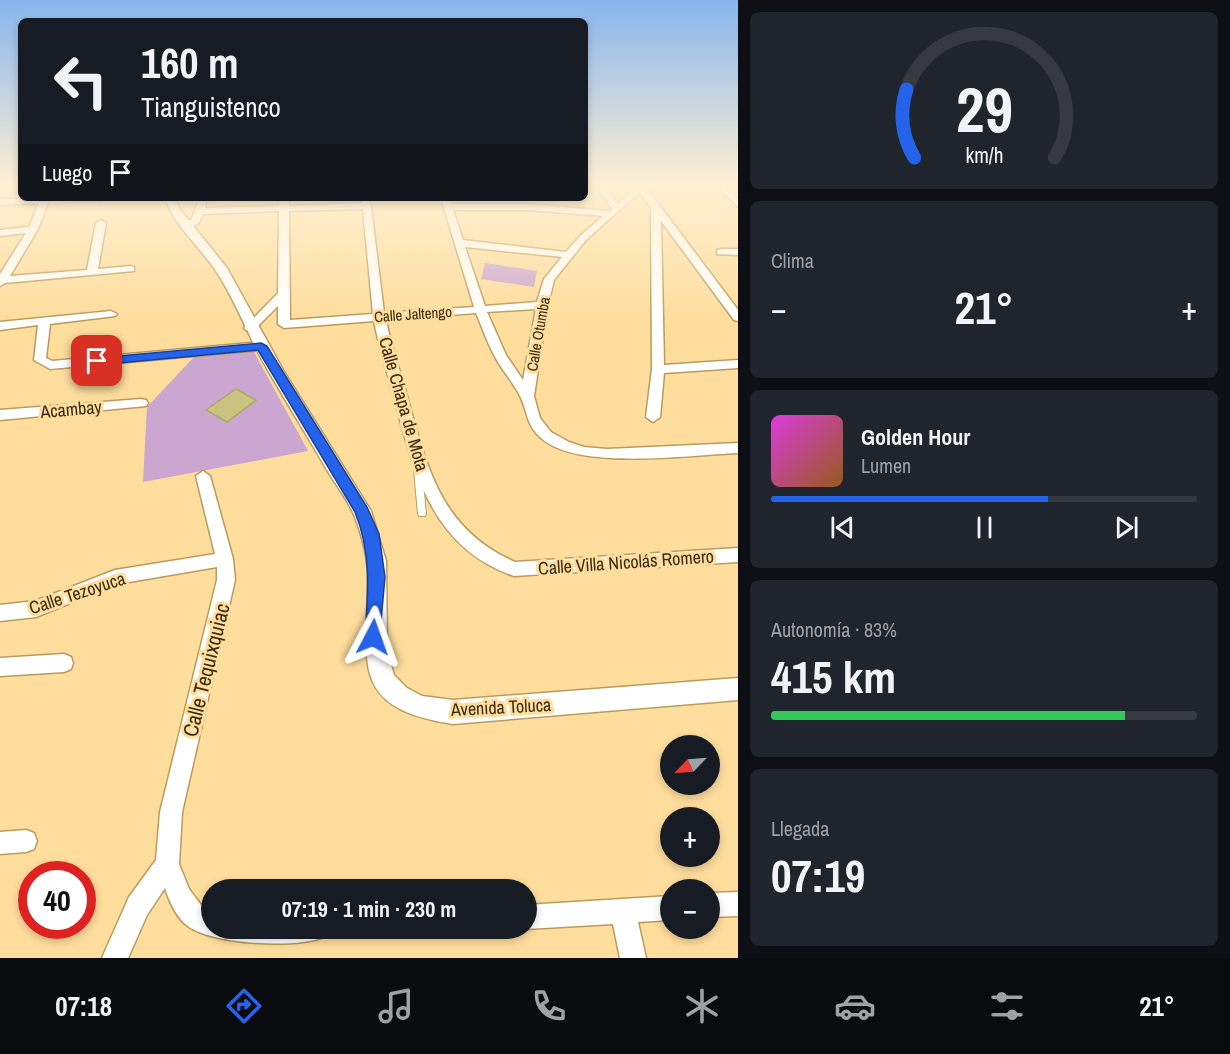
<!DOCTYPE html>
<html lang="es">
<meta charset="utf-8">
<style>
:root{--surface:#171b24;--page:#20242c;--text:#f1f3f6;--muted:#9ea1a6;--line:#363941;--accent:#2563eb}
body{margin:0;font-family:"Archivo Narrow",sans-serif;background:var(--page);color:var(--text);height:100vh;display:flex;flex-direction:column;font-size:22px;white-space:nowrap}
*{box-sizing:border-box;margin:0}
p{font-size:20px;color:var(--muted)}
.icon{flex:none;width:33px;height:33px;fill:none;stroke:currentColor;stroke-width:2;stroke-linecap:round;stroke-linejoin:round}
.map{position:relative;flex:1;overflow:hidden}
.sheet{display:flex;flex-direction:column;gap:12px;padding:12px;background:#0d0f14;width:492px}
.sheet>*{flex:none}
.hud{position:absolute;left:18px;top:18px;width:570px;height:183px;border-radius:9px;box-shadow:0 3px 9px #0003;background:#171b24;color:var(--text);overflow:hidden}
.needle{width:39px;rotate:245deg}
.controls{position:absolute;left:660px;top:735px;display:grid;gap:12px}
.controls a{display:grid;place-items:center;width:60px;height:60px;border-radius:50%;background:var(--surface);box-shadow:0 3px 9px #0003;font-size:30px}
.speed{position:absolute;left:18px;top:861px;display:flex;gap:12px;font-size:30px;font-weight:700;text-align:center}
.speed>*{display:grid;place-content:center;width:78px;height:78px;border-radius:50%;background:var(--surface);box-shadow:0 3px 9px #0003;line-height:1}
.speed .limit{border:9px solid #d22;background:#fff;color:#111}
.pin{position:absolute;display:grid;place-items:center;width:51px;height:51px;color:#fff;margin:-26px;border-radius:12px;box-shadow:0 3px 9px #0006}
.me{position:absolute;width:66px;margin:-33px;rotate:4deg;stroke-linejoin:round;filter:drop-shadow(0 0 4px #0008)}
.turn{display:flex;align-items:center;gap:21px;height:126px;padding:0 24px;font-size:27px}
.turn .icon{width:78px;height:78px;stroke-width:2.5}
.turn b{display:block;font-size:42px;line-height:51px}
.then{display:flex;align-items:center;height:57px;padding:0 24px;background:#0003;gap:12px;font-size:22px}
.big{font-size:45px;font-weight:800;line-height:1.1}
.sheet .tile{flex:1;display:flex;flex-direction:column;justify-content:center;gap:9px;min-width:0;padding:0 21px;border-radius:9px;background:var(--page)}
.sheet .dial{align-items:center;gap:0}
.dial svg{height:156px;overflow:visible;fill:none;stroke:var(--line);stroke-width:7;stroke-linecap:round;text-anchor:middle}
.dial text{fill:var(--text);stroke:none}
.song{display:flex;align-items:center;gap:18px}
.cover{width:72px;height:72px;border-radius:9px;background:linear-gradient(135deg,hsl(300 70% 55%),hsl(30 70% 35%))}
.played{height:6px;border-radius:3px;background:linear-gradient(90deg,var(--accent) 65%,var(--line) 65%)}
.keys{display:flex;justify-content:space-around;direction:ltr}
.heat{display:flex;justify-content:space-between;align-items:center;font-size:33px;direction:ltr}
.charge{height:9px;border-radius:4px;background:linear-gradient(90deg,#34c759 83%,var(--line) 0)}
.trip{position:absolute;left:201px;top:879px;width:336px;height:60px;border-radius:30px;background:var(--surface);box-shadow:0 3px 9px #0003;font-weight:800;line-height:60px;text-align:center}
.menu{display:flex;height:96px;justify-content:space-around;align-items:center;background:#090b0e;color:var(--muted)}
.menu .icon{width:42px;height:42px}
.menu .active{color:var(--accent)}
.menu b{font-size:27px;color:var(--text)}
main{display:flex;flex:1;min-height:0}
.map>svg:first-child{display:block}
.green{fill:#cba6d0}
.building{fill:#cac37f;stroke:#b0a966;stroke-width:1.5}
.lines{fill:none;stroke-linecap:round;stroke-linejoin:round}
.service-casing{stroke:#ba9b5d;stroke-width:2}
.minor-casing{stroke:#ba9b5d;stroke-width:3}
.tertiary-casing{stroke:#ba9b5d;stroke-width:3}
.service{fill:#fff;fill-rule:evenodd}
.minor{fill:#fff;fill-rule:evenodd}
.tertiary{fill:#fff;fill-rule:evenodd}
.route{fill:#2563eb;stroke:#184099;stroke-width:1.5}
.labels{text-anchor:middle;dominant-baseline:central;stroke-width:6;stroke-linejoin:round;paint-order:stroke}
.far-street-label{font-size:15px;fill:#392c12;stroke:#fedd9d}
.street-label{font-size:18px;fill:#392c12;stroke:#fedd9d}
.near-street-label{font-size:21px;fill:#392c12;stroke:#fedd9d}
</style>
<main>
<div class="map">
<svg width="738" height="958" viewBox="0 0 738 958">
<rect width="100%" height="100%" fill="#fedd9d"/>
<!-- green -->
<path class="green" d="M 485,263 L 537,271 L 534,287 L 481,279 Z
M 252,348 L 308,451 L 143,482 L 147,407 L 194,357 Z"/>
<!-- building -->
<path class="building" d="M 236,389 L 256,400 L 227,422 L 206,410 Z"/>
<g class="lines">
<!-- service casing -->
<g class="service-casing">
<path id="service" d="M 418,467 L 422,470 L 426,514 L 425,516 L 419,516 L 418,514 L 414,470 Z"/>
</g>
<!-- minor casing -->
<g class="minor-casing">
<path id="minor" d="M 596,186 L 604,186 L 618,204 L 636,186 L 645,186 L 738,310 L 738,321 L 734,320 L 661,221 L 664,365 L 738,360 L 738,368 L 664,373 L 660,417 L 653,422 L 646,417 L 652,369 L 651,208 L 640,192 L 586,240 L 554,280 L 548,305 L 534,396 L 540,418 L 551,432 L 569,442 L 584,447 L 607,449 L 738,443 L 738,453 C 689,455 577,471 541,438 C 525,424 528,410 519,394 C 512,381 501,369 494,355 C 487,342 482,327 476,313 L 386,320 C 391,347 401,373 408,400 C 428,471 442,530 515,562 L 738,548 L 738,562 L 514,576 C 432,548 414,473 394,397 C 387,372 379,347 374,321 L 284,328 L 278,324 L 278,306 L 254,330 L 246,330 L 244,328 L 278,293 L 279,211 L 203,214 L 199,223 L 188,228 L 183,225 L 192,219 L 199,198 L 207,198 L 205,208 L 279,206 L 280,198 L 288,198 L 289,206 L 362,203 L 362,198 L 370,198 L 384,313 L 474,307 L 441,198 L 449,198 L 452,204 L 528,204 L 609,211 L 612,209 ZM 363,209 L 373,314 L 290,320 L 289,211 ZM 453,210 L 528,210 L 603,216 L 580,236 L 566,252 L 463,240 ZM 465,247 L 562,257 L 544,279 L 537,302 L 485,306 ZM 536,309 L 523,380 L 506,355 L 487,312 Z
M 717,186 L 726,186 L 738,199 L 738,207 Z
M 50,198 L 38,229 L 10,276 L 87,270 L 96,223 L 101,220 L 106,223 L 98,269 L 130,266 L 134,267 L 134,271 L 5,283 L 0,286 L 0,274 L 26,233 L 0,236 L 0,230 L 29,227 L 39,203 L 0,205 L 0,199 Z
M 61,198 L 105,198 L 101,201 L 65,202 Z
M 721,249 L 738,249 L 738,255 L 717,254 L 717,250 Z
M 111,311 L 117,314 L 115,316 L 50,324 L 46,358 L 52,361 L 261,342 L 267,346 L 261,350 L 50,369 L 34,360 L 38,325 L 0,330 L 0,322 Z
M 141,399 L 146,400 L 148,403 L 146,406 L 0,420 L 0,410 Z
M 203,471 L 210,476 L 233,559 L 235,580 L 182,812 L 179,864 L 189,889 L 204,909 L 212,912 L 212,928 L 327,928 L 324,937 C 294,949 215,944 189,927 C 177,919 169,901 165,888 L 147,915 L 128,958 L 102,958 L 129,897 L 156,860 L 160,812 L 217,580 L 217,567 L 117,584 L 36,617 L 0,621 L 0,605 L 35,601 L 115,570 L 215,554 L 196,476 Z
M 64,654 L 71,657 L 73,663 L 71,669 L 64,672 L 0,676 L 0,658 Z
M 26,830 L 34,833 L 37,841 L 34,849 L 26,852 L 0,854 L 0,832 Z
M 738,892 L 738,916 L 710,917 L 710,893 Z
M 670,896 L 670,920 L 638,922 L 646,958 L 620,958 L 613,924 L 526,929 L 524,928 L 526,928 L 526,905 Z"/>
</g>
<!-- tertiary casing -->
<g class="tertiary-casing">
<path id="tertiary" d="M 165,198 L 175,198 L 179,208 L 227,268 L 283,370 L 371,511 L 386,561 L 387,651 L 394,675 L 407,688 L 422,696 L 453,700 L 738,678 L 738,700 L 453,724 C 347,708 368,662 368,578 C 368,557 362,536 355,517 C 348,500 336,485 327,470 C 308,437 288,405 269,372 C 249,339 236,300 214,268 C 198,245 174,225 165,198 Z"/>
</g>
<!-- service -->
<use href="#service" class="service"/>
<!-- minor -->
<use href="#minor" class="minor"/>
<!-- tertiary -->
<use href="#tertiary" class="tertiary"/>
</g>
<!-- sky -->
<linearGradient id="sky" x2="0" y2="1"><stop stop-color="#87b5ee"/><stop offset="0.58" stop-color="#fff0d3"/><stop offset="1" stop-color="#fff0d3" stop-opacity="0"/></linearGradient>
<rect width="738" height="320" fill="url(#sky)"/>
<!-- route -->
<path class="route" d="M 261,343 L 267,346 L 367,507 L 379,534 L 385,577 L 379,643 L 373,645 L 367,643 L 365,637 C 368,593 372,554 355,512 L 258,350 L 97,365 L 92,361 L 97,358 Z"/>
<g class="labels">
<!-- far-street labels -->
<g class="far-street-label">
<text transform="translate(413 314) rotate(-4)">Calle Jaltengo</text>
<text transform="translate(538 334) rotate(-80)">Calle Otumba</text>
</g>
<!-- street labels -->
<g class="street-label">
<text transform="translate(404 404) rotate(74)">Calle Chapa de Mota</text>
<text transform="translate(71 409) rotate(-5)">Acambay</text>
<text transform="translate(626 562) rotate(-4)">Calle Villa Nicolás Romero</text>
<text transform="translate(77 593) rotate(-18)">Calle Tezoyuca</text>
<text transform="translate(501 707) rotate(-3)">Avenida Toluca</text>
</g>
<!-- near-street labels -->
<g class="near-street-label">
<text transform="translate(206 670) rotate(-76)">Calle Tequixquiac</text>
</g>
</g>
</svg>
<div class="controls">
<a><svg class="needle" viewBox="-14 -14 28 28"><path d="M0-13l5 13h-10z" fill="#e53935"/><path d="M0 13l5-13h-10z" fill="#9ea1a6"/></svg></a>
<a>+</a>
<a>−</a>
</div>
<div class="speed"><div class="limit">40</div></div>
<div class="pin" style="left:97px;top:361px;background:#d93025"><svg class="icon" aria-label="arrive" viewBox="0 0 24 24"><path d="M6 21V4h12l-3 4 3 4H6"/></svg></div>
<svg class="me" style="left:373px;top:637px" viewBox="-20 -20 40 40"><path d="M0-17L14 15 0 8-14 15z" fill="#2563eb" stroke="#fff" stroke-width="4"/></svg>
<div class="trip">07:19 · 1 min · 230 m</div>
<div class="hud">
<div class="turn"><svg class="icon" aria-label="left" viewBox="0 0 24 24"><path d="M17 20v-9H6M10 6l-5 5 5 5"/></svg><div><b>160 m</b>Tianguistenco</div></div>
<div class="then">Luego<svg class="icon" aria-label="arrive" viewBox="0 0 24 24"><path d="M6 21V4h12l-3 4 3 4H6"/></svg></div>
</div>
</div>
<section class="sheet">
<div class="tile dial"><svg viewBox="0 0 100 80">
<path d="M14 69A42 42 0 1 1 86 69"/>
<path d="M14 69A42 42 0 0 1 10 34" stroke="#2563eb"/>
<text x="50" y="56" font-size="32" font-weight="700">29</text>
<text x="50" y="72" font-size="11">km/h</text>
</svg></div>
<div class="tile"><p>Clima</p>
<div class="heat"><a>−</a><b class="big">21°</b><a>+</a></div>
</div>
<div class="tile">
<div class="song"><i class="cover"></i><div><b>Golden Hour</b><p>Lumen</p></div></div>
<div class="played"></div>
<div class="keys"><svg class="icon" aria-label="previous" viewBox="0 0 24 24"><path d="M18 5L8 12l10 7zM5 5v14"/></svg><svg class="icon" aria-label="pause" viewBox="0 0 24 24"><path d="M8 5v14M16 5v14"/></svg><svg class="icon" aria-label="next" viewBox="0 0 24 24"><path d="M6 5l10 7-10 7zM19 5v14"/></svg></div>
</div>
<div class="tile"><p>Autonomía · 83%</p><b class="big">415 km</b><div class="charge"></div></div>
<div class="tile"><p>Llegada</p><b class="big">07:19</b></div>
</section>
</main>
<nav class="menu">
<b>07:18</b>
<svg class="icon active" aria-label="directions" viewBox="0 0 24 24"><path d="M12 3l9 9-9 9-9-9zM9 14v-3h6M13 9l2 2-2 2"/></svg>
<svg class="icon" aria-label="music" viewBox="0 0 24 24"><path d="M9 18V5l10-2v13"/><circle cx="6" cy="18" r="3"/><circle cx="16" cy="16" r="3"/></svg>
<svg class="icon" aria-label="phone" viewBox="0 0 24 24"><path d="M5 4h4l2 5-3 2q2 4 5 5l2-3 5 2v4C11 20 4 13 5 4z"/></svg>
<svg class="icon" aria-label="climate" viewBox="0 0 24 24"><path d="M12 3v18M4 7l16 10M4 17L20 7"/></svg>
<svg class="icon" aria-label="car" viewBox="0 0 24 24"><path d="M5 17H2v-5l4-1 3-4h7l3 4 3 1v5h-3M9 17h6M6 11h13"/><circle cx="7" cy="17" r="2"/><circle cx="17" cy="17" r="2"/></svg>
<svg class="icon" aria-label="filters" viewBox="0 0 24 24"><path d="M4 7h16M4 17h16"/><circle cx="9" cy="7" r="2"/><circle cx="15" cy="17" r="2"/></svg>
<b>21°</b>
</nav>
